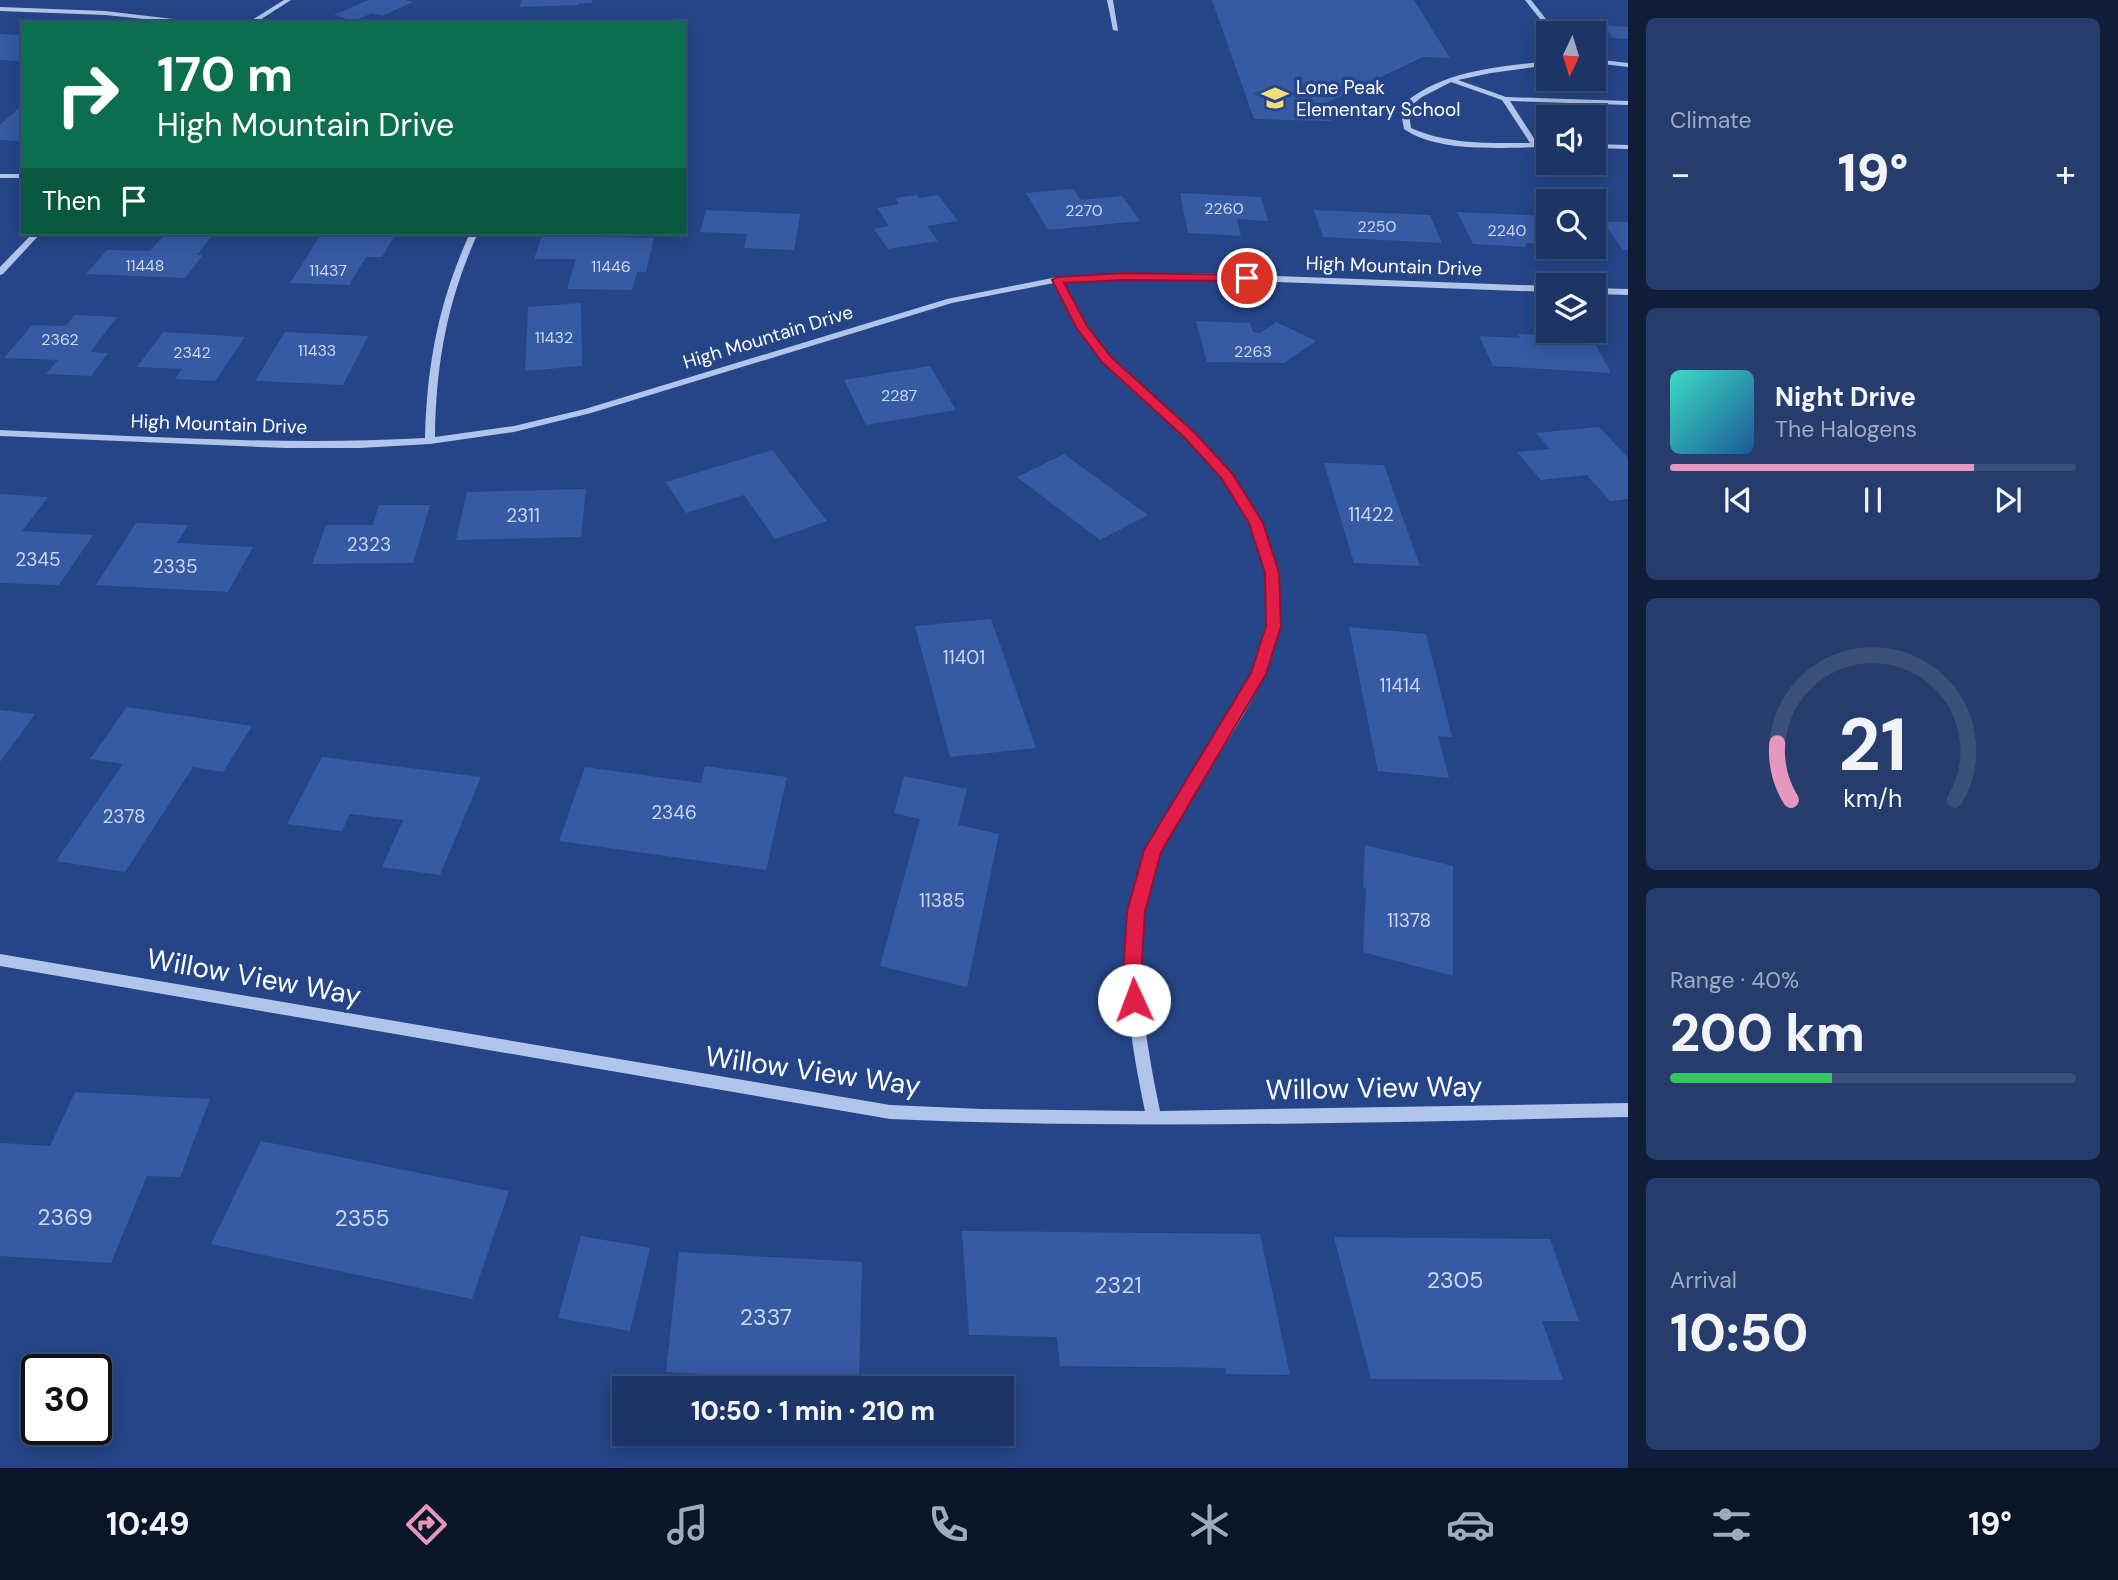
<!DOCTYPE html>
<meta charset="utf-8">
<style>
:root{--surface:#1c3466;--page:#253c6c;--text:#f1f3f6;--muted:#a0aabf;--line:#3a4f7a;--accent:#e797bd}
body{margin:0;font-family:"DM Sans",sans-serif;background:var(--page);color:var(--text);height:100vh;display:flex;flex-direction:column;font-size:26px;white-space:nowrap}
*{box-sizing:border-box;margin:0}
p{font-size:23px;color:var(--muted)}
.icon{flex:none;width:38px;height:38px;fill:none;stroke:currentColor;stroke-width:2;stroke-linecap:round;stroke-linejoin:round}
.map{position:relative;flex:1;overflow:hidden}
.panel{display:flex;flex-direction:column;gap:18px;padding:18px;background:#0f1d38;width:490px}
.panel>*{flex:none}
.hud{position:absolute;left:21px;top:21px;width:665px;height:214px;border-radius:0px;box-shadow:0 4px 18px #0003,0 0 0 2px var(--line);background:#0b6e4f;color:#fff;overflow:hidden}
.needle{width:46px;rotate:184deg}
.controls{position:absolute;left:1536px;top:21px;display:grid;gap:14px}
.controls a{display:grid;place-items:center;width:70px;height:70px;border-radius:0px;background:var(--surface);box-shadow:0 4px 18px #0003,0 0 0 2px var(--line);font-size:35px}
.speed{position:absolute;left:21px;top:1354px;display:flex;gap:14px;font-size:35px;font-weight:700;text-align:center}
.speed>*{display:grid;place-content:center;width:91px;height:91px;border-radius:50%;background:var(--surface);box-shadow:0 4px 18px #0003,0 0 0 2px var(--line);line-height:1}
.speed .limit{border:4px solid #111;border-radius:10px;background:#fff;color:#111}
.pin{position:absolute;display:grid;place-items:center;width:60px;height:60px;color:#fff;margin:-30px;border:4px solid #fff;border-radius:50%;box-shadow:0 2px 7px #0007}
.me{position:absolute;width:77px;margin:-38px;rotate:358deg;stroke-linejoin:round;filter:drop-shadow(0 0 5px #0008)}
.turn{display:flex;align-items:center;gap:24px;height:147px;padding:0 21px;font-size:32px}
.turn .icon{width:91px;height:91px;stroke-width:2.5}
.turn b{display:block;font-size:49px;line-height:60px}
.then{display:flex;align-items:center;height:66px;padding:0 21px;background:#0003;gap:14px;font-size:26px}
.big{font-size:52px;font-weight:800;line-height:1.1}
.panel .tile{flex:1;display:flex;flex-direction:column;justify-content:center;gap:10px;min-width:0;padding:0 24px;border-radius:10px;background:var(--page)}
.panel .dial{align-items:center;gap:0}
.dial svg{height:182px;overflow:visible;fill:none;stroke:var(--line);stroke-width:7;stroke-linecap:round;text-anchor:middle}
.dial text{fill:var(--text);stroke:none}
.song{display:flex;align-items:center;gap:21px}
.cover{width:84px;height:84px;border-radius:10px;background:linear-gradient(135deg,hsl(170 70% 55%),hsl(210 70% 35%))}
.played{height:7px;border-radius:4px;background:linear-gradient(90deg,var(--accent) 75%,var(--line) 75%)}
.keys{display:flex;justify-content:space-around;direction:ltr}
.heat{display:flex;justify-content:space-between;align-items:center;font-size:38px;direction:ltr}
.charge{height:10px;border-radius:5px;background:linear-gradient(90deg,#34c759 40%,var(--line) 0)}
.trip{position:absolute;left:612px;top:1376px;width:402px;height:70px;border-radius:0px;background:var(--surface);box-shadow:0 4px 18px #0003,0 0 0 2px var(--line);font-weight:800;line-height:70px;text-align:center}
.dock{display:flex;height:112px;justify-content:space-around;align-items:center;background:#0b1529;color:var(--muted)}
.dock .icon{width:49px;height:49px}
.dock .on{color:var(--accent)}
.dock b{font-size:32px;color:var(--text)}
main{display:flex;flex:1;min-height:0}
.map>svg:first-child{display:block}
.building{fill:#365aa4}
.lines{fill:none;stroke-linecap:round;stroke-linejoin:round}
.minor{fill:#b1c4e9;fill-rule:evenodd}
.route{fill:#e11d48;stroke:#92132f;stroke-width:2}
.labels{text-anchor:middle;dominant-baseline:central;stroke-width:7;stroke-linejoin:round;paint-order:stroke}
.far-number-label{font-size:16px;fill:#cdd6e8}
.far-poi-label{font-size:19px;fill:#fff;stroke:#254588;text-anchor:start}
.far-street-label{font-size:19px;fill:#fff;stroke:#254588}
.number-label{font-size:19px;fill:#cdd6e8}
.near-number-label{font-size:23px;fill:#cdd6e8}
.near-street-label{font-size:28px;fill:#fff;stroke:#254588}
</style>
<main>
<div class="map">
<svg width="1628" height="1468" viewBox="0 0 1628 1468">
<rect width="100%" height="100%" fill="#254588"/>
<!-- building -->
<path class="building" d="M 368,0 L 405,0 L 413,2 L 382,16 L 372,13 L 354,21 L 334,15 Z
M 522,0 L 592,0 L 592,3 L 579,3 L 579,5 L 520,7 Z
M 1212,0 L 1414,0 L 1450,58 L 1423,57 L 1324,104 L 1331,121 L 1254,119 Z
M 1603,25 L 1628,27 L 1628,39 L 1613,38 Z
M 0,34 L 23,35 L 23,61 L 0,60 Z
M 20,107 L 23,107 L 23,141 L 0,140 L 0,125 Z
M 1073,189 L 1081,200 L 1122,196 L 1140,221 L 1048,230 L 1026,193 Z
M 1180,193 L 1261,197 L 1268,221 L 1237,219 L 1241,236 L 1188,233 Z
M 917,195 L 919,198 L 938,195 L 958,221 L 927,226 L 938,241 L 888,249 L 874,229 L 889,226 L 877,208 L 899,204 L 895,198 Z
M 706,210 L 800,214 L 794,250 L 744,248 L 747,234 L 700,232 Z
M 1314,210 L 1430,215 L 1442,243 L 1323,237 Z
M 1457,212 L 1549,216 L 1549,244 L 1525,243 L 1527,247 L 1473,244 Z
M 1603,222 L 1628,222 L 1628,250 L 1623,250 Z
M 166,233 L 214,233 L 197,255 L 203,255 L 185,278 L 86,274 L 107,250 L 150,251 Z
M 322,233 L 395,235 L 382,257 L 366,257 L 349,285 L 290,283 Z
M 542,236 L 654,238 L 646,272 L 637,272 L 632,290 L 567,289 L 576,259 L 534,259 Z
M 581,303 L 582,366 L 525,371 L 528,307 Z
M 75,315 L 117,317 L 90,352 L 108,353 L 91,376 L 46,374 L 58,360 L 4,358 L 32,325 L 66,326 Z
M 1196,321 L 1250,323 L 1253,332 L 1260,333 L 1276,322 L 1316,341 L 1284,363 L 1207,362 Z
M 163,332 L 245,337 L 215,381 L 175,379 L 182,369 L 137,367 Z
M 285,332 L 368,336 L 343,385 L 255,381 Z
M 1518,334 L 1592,338 L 1611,373 L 1493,366 L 1479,336 L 1520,338 Z
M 930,366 L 956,410 L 866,425 L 844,380 Z
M 1599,427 L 1628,458 L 1628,499 L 1610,501 L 1587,475 L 1541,480 L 1517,452 L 1550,449 L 1536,433 Z
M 772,450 L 827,521 L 775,539 L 744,495 L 686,513 L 666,482 Z
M 1064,454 L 1148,515 L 1100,540 L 1017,477 Z
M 1324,463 L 1384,465 L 1420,566 L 1354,563 Z
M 586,489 L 581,537 L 456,540 L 467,492 Z
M 0,494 L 48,497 L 22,531 L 93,535 L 59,585 L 0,583 Z
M 379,505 L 430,505 L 413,563 L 312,564 L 326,525 L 373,525 Z
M 136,523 L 188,525 L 177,543 L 253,547 L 228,592 L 96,585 Z
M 991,619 L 1036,748 L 950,757 L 915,626 Z
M 1349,627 L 1426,634 L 1452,737 L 1438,736 L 1449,778 L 1378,771 Z
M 127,707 L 252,726 L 223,772 L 193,767 L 125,872 L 56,861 L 123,764 L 90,759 Z
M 0,710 L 35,714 L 0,762 Z
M 322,757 L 481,777 L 440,875 L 382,867 L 403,820 L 350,814 L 342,831 L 287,824 Z
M 705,766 L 787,777 L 766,870 L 559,841 L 585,767 L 701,783 Z
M 904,776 L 967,789 L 958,825 L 999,834 L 967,987 L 880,966 L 920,819 L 894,813 Z
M 1365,845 L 1453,866 L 1453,976 L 1363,952 L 1366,889 L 1363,888 Z
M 75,1092 L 210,1099 L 180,1177 L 147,1176 L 111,1263 L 0,1256 L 0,1143 L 50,1146 Z
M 261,1141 L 509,1191 L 472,1299 L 211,1244 Z
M 962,1231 L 1260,1234 L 1290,1375 L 1226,1374 L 1225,1368 L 1060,1366 L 1057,1337 L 969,1335 Z
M 581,1236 L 650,1248 L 630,1331 L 558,1318 Z
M 1334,1237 L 1550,1239 L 1579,1321 L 1542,1321 L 1563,1380 L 1371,1379 Z
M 679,1252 L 862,1262 L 859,1383 L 666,1372 Z"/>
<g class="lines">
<!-- minor -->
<path class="minor" d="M 284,0 L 291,0 L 255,23 L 247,23 Z
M 1107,0 L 1113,0 L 1118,31 L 1113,30 Z
M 1525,0 L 1531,0 L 1557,33 L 1551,33 Z
M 0,7 L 105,11 L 207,23 L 183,23 L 105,15 L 0,11 Z
M 1594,59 L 1628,63 L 1628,67 L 1594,63 Z
M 1549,61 L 1549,65 L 1491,73 L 1458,80 L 1506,97 L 1628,101 L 1628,105 L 1510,101 L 1537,143 L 1549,143 L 1549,147 C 1506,147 1440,154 1404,129 L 1400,107 C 1440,70 1498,67 1549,61 ZM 1451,82 L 1502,100 L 1530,143 C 1490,143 1449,145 1411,128 L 1408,108 L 1422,97 Z
M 1594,144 L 1628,145 L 1628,149 L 1594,148 Z
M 0,174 L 23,174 L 23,178 L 0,178 Z
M 33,233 L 41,233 L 3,274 L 0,275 L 0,267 Z
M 470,233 L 478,233 C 447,301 436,363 435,437 L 514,426 L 585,409 L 947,299 L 1057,277 L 1192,273 L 1549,286 L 1549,292 L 1192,279 L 1062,282 C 1076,309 1090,336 1110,358 C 1165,418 1235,455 1265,535 C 1275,561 1283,590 1280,618 C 1274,680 1224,744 1192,796 C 1181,814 1167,832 1160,851 C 1128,935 1142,1025 1160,1111 L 1628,1103 L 1628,1117 C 1382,1122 1136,1130 890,1119 L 0,966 L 0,954 L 890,1105 L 982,1109 L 1145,1111 C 1126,1021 1111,921 1155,835 C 1190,773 1263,686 1269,616 C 1271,595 1266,573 1261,553 C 1248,507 1221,471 1187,439 C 1158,411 1124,387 1098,355 C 1080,334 1067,308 1054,283 L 952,303 L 591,413 L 514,432 L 430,444 L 360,448 L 286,448 L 0,436 L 0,430 C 142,436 283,446 425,438 C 427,363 439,301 470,233 Z
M 1594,288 L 1628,289 L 1628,295 L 1594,294 Z"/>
</g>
<!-- route -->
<path class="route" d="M 1124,273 L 1247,275 L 1252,278 L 1247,281 L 1124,280 L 1064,283 L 1087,326 L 1111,357 L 1194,432 L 1232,473 L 1263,523 L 1279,573 L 1281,626 L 1266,674 L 1161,852 L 1145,912 L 1141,976 L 1144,1000 L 1141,1006 L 1134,1008 L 1128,1006 L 1123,976 L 1127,912 L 1144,850 L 1251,673 L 1266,626 L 1265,573 L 1249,523 L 1222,479 L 1185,438 L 1102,362 L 1076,327 L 1052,280 L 1057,277 Z"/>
<!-- icons -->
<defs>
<g id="school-bare" transform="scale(2.1)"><path d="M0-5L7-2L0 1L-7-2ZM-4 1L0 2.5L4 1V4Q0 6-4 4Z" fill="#f2dd76" stroke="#254588" stroke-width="2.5" paint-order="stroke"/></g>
</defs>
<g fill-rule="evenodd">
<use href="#school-bare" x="1275" y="98"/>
</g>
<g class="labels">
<!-- far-number labels -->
<g class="far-number-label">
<text x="1224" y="208">2260</text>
<text x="1084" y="210">2270</text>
<text x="1377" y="226">2250</text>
<text x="1507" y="230">2240</text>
<text x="145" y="265">11448</text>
<text x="611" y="266">11446</text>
<text x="328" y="270">11437</text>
<text x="554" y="337">11432</text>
<text x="60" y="339">2362</text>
<text x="317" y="350">11433</text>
<text x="1253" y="351">2263</text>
<text x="192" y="352">2342</text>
<text x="899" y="395">2287</text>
</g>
<!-- far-poi labels -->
<g class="far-poi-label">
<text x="1296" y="87">Lone Peak<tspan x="1296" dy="22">Elementary School</tspan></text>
</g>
<!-- far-street labels -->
<g class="far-street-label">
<text transform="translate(1394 266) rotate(2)">High Mountain Drive</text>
<text transform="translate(768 337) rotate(-17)">High Mountain Drive</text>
<text transform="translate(219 424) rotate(2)">High Mountain Drive</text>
</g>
<!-- number labels -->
<g class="number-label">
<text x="1371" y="514">11422</text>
<text x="523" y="515">2311</text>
<text x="369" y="544">2323</text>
<text x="38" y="559">2345</text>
<text x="175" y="566">2335</text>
<text x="964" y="657">11401</text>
<text x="1400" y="685">11414</text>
<text x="674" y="812">2346</text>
<text x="124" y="816">2378</text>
<text x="942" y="900">11385</text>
<text x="1409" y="920">11378</text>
</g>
<!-- near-number labels -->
<g class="near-number-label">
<text x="65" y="1217">2369</text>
<text x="362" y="1218">2355</text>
<text x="1455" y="1280">2305</text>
<text x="1118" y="1285">2321</text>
<text x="766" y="1317">2337</text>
</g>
<!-- near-street labels -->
<g class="near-street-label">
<text transform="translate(254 977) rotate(10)">Willow View Way</text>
<text transform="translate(813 1071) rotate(8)">Willow View Way</text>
<text transform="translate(1374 1088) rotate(-1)">Willow View Way</text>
</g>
</g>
</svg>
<div class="controls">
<a><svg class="needle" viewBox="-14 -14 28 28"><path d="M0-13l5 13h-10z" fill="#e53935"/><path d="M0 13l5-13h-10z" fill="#a0aabf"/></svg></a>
<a><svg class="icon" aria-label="sound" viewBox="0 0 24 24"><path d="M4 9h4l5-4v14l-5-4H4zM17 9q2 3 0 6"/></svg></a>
<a><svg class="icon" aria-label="search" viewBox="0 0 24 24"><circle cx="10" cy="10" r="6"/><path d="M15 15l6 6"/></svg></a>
<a><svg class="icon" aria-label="layers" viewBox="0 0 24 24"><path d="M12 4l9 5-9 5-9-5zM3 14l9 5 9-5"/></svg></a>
</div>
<div class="speed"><div class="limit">30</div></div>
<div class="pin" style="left:1247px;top:278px;background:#d93025"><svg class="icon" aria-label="arrive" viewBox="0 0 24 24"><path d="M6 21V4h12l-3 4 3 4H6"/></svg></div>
<svg class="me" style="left:1134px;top:1000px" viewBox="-20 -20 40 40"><circle r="19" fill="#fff"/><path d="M0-13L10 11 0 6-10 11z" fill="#e11d48"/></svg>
<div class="trip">10:50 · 1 min · 210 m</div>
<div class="hud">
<div class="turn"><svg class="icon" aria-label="right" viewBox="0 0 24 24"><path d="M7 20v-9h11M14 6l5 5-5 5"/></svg><div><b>170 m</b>High Mountain Drive</div></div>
<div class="then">Then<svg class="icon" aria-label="arrive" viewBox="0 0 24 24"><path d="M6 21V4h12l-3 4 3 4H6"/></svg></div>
</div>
</div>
<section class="panel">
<div class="tile"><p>Climate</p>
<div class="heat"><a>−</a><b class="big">19°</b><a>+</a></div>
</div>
<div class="tile">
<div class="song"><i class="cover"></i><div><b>Night Drive</b><p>The Halogens</p></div></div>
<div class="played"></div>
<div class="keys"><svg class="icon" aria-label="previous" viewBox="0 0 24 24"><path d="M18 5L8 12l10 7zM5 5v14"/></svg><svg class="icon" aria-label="pause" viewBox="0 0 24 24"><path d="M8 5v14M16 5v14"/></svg><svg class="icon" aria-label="next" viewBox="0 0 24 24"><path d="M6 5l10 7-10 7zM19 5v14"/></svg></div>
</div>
<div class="tile dial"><svg viewBox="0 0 100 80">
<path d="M14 69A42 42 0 1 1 86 69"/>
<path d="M14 69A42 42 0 0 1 8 44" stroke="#e797bd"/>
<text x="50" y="56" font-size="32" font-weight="700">21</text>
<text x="50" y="72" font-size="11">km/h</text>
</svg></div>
<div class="tile"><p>Range · 40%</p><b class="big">200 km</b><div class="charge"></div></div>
<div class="tile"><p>Arrival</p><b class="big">10:50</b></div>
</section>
</main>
<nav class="dock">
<b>10:49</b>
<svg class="icon on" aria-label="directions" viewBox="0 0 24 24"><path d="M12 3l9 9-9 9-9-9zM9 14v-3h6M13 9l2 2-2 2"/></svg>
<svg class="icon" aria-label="music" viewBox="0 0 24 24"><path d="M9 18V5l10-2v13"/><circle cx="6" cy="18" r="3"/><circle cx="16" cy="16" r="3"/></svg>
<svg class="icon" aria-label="phone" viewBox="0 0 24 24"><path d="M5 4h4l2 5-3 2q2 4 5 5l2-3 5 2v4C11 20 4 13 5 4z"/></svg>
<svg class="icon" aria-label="climate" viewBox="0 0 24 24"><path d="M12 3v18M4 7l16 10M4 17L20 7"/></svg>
<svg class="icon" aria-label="car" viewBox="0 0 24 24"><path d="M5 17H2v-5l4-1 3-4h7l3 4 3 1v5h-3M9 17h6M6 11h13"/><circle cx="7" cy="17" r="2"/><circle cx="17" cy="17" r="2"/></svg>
<svg class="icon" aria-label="filters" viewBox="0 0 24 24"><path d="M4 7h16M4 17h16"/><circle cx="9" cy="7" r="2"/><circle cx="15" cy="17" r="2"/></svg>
<b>19°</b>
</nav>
